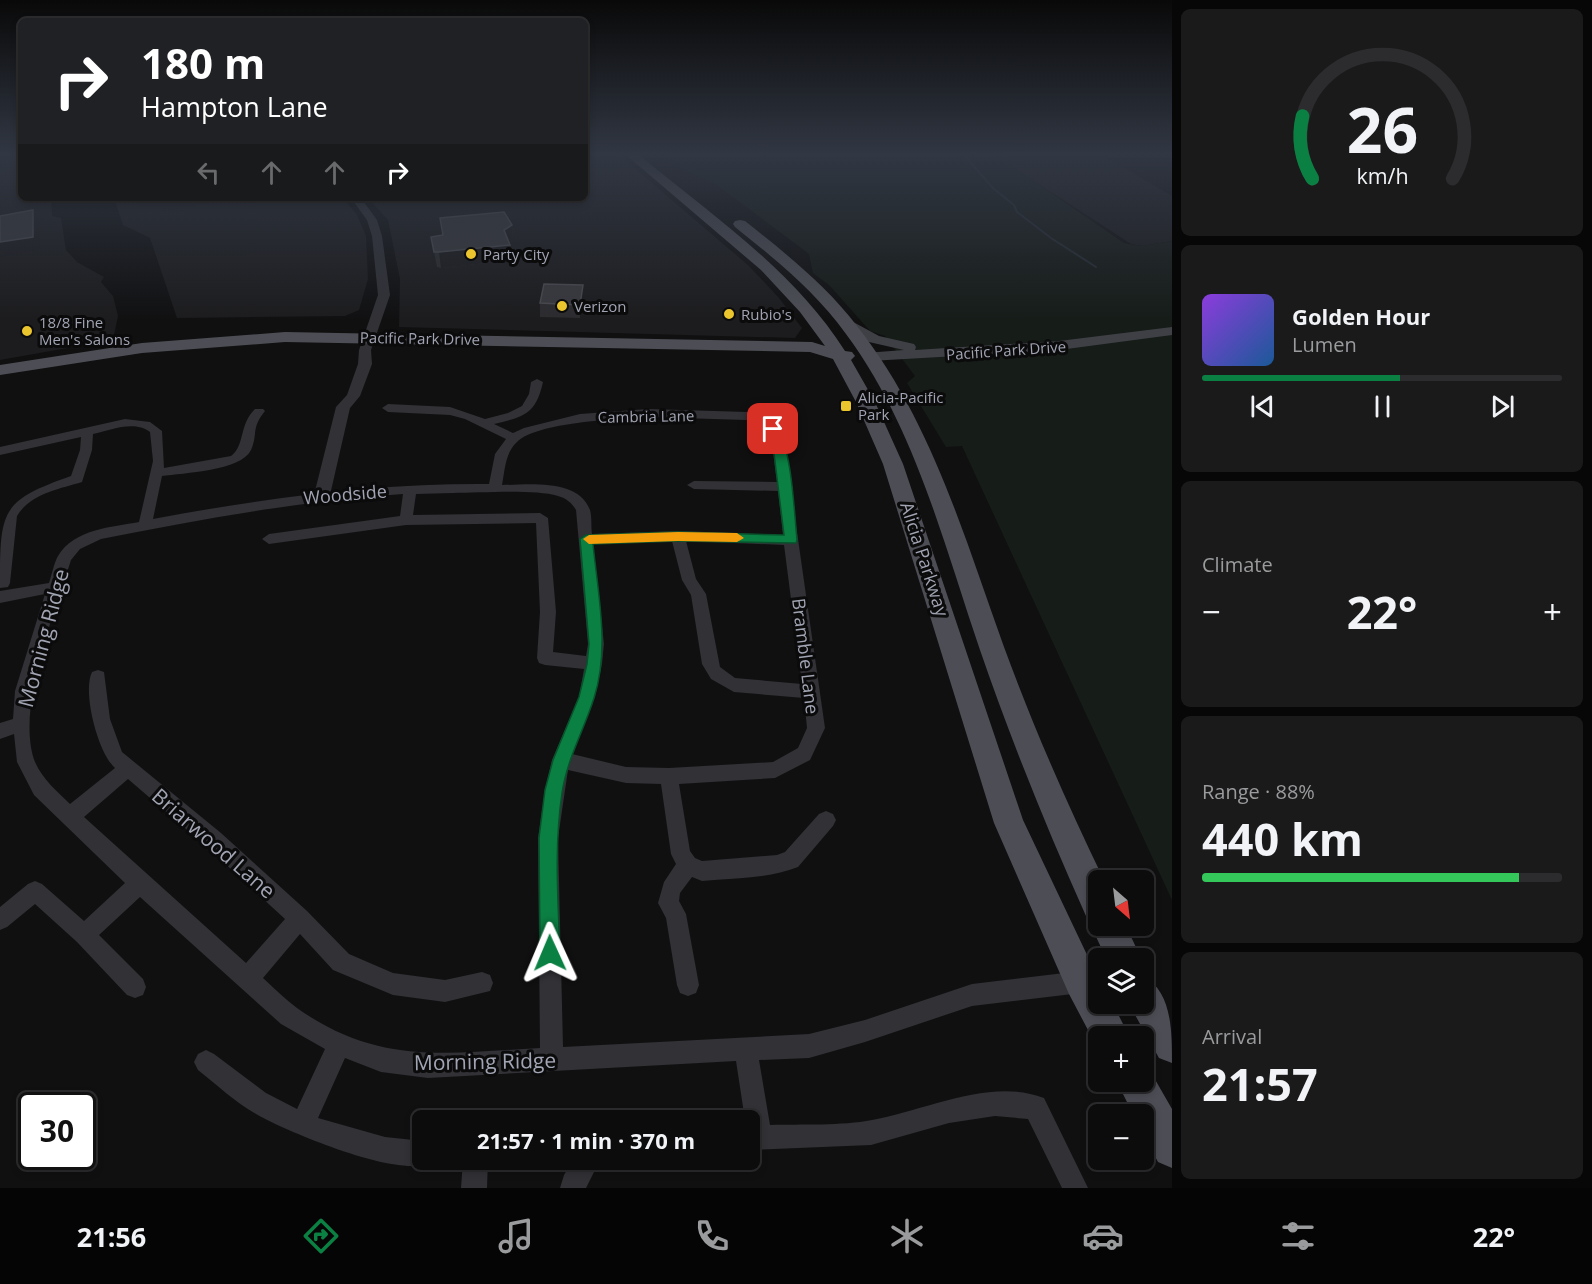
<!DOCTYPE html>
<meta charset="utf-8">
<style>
:root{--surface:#0c0c0d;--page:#1a1a1b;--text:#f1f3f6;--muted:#9a9b9d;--line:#2c2c2e;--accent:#0b8043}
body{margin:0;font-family:"Open Sans",sans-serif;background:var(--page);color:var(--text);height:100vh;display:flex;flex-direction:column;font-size:22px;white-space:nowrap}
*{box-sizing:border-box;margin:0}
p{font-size:20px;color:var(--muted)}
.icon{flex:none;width:33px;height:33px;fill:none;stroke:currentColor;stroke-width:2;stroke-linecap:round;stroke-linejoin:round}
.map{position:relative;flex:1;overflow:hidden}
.side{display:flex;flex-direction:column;gap:9px;padding:9px;background:#070707;width:420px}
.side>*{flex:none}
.banner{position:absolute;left:18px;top:18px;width:570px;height:183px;border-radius:9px;box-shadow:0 3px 9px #0003,0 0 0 2px var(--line);background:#202124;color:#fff;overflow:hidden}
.needle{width:39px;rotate:152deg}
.fabs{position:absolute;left:1088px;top:870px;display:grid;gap:12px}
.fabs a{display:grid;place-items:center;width:66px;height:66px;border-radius:9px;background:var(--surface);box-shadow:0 3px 9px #0003,0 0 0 2px var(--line);font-size:30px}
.speed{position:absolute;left:18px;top:1092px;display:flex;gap:12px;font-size:30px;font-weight:700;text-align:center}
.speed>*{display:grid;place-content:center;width:78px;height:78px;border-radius:50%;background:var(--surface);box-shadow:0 3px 9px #0003,0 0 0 2px var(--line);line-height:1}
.speed .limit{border:3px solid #111;border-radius:9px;background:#fff;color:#111}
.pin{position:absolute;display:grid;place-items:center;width:51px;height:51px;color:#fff;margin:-26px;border-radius:12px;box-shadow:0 3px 9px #0006}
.me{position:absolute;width:66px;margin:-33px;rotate:359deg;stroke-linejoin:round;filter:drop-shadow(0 0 4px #0008)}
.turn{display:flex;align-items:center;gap:21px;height:126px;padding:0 24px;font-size:27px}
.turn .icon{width:78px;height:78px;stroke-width:2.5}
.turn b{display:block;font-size:42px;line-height:51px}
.lanes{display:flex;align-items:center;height:57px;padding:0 24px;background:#0003;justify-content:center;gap:30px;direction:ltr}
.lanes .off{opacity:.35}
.big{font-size:45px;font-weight:700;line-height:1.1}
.side .card{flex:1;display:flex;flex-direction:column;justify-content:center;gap:9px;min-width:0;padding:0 21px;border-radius:9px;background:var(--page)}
.side .dial{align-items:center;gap:0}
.dial svg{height:156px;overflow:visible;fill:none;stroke:var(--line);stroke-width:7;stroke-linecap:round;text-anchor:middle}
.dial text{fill:var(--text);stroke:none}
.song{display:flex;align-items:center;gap:18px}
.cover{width:72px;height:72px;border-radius:9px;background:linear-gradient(135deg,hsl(270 70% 55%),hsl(210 70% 35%))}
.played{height:6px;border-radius:3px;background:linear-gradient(90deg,var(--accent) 55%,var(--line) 55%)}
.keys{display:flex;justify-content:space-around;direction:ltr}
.heat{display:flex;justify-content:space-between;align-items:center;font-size:33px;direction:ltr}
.charge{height:9px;border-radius:4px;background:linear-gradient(90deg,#34c759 88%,var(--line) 0)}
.trip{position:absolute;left:412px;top:1110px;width:348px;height:60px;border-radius:9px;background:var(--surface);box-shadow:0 3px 9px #0003,0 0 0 2px var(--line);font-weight:700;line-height:60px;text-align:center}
.dock{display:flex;height:96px;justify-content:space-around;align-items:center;background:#050505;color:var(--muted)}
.dock .icon{width:42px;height:42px}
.dock .on{color:var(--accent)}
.dock b{font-size:27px;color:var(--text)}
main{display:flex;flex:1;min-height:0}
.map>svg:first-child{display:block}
.built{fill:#1c1c1e}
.green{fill:#161c18}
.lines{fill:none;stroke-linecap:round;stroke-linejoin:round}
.stream{stroke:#272d34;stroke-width:2}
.minor{fill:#313136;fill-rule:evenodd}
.tertiary{fill:#313136;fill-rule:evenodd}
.secondary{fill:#3f4046;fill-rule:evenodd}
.primary{fill:#4d4e55;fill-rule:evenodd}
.wall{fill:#2c2c2f}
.shaded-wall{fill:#1b1b1d}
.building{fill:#38393d;stroke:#494a4f;stroke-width:1.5}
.route{fill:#0b8043;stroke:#07532c;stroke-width:1.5}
.slow{fill:#f59e0b}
.poi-dot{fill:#ebc52e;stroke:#0b0b0c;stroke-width:2}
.labels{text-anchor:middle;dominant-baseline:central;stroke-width:6;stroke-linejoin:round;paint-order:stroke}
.far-poi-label{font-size:15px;fill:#a1a4b2;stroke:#0b0b0c;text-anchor:start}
.far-street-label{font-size:15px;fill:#a1a4b2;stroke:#0b0b0c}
.street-label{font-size:18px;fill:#a1a4b2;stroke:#0b0b0c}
.near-street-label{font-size:21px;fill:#a1a4b2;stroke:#0b0b0c}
</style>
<main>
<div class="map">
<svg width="1172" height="1188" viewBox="0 0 1172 1188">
<rect width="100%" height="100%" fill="#101011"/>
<!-- built -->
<path class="built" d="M 0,154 L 21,154 L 21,198 L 51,198 L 52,216 L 61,218 L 66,250 L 77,262 L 104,277 L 101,282 L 113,296 L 118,316 L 113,340 L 0,360 Z
M 585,154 L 618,154 L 749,266 L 779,298 L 802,328 L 795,338 L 399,327 L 400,279 L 388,220 L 368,198 L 585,198 Z
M 993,154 L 1094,154 L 1118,164 L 1172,196 L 1172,241 L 1143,246 L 1131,244 Z
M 114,198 L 343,198 L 357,215 L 366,236 L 368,279 L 359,310 L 345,316 L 177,318 L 150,238 L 123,225 Z"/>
<!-- green -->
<path class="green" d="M 659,154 L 994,154 L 1124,243 L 1141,246 L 1172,241 L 1172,900 L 962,446 L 946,447 L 907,383 L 915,376 L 885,336 L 870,331 L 829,285 L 813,273 L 809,254 L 717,185 L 671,163 Z"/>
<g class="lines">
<!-- stream -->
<path class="stream" d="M 963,154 L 994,189 L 1014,205 L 1017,212 L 1051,238 L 1096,267"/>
<!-- minor -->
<path class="minor" d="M 537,379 L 543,382 C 536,414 524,417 494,424 L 513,433 L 524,428 L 580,414 L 648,409 L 747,412 L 768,419 L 779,429 L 783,437 L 790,484 L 793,487 L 791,490 L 825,728 L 810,760 L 775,778 L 679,784 L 690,851 L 695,858 L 702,861 L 777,855 L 785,852 L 819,814 L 826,811 L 833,814 L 836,820 L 833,826 L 798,867 C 768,879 734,878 702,881 L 692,877 L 680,893 L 679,901 L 686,914 L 699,985 L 696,993 L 688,996 L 680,993 L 677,985 L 666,918 L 658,903 L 664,882 L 676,864 L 671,854 L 661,784 L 626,783 L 568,770 L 558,838 L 563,1047 L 809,1034 L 865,1020 L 972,984 L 1098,969 L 1098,991 L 972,1006 L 865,1042 L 809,1058 L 759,1060 L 770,1125 C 801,1124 842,1126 872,1120 C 924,1111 991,1077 1044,1098 L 1088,1188 L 1062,1188 L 1028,1119 L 995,1116 L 949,1123 L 871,1145 L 750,1150 L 750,1120 L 745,1120 L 736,1061 L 428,1078 L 381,1072 L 345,1058 L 318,1118 L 385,1137 L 423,1141 L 423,1160 L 433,1160 C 410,1184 283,1130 256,1114 C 235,1102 217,1085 198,1070 L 194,1062 L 198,1054 L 206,1050 L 214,1054 L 266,1093 L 297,1109 L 325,1049 L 281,1024 L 140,897 L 99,935 L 143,979 L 146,987 L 143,995 L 135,998 L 127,995 L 77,942 L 35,904 L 7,927 L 0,930 L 0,907 L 28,884 L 35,881 L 42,884 L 84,921 L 125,883 L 34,795 L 17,762 L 14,734 L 0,739 L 0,723 L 13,719 L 15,691 L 45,594 L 0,603 L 0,591 L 49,583 C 52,574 54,563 58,556 C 74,529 112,527 139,522 L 153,461 L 150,432 C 134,420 111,430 93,434 L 92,450 L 82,482 C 59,489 30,494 17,516 L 10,583 L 8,587 L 0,588 C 0,510 0,501 71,476 L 80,450 L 81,437 L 0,455 L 0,447 L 125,419 L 150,422 L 162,431 L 164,468 L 231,456 C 245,446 239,424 255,409 L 263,409 L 265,411 C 251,428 258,434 251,450 C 241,471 183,473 162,476 L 153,519 C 265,498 376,483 489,484 L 495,454 L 506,439 L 465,419 L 450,415 L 388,412 L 382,408 L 388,404 L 450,407 L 485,419 L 508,413 L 522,406 L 529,394 L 531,382 ZM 648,417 L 746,420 C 756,423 766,426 771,437 L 777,482 L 694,481 L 687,485 L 694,489 L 778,491 L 783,535 L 678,531 L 592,534 C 591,527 592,517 590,510 C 578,478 528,485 502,485 C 505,470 505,453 517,442 C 537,422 619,419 648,417 ZM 453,493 C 481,493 534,489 558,496 C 566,498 572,503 576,510 L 588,644 L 586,656 L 553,652 L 556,612 L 548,518 L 540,513 L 413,515 L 416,494 ZM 403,494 L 400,516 L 269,534 L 262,539 L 269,544 L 406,525 L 536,523 L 540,612 L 537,658 L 539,663 L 545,665 L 584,669 L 579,697 L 552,760 L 545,790 L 538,838 L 540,1048 C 447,1053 379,1066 297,1008 C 285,999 274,988 263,978 L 300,934 L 333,970 L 393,995 L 445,1002 L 490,991 L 493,983 L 490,975 L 482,972 L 445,980 L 393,973 L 349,954 L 307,911 L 221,833 L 122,752 L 110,719 L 104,672 L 98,670 L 92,672 C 82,692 98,753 115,768 L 70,804 C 57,791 43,780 35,762 C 15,710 55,612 71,560 L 80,549 L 101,539 C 201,519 301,501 403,494 ZM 672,541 L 682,580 L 691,595 L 702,664 L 711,679 L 734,692 L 804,698 L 807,728 L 798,748 L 773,762 L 669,768 L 626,767 L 572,754 L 595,697 L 602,664 L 604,644 L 593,544 ZM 686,541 L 784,545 L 802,684 L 735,678 L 720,667 L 706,594 L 696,579 ZM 128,779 L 207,847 L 285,919 L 246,963 L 84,817 Z
M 463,1160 L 488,1160 L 487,1188 L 461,1188 Z
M 573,1160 L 600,1160 L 586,1188 L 560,1188 L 564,1175 Z"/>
<!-- tertiary -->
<path class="tertiary" d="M 351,198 L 361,198 L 377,220 L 382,236 L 390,295 L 371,350 L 372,364 L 360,396 L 350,408 L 330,495 L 328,499 L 316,499 L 314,495 L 336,407 L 347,395 L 358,364 L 359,350 L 378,295 L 372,236 L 367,220 Z"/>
<!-- secondary -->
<path class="secondary" d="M 844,317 L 879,336 L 914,344 L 916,347 L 915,350 L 1059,341 L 1172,327 L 1172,335 L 1059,350 L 870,361 L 865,359 L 862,356 L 865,353 L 904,350 L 869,342 L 839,324 L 837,321 Z"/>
<!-- primary -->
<path class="primary" d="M 625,154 L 638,154 C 711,215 793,269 845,351 L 852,352 L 855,356 L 851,360 L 875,402 L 903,464 L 1023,820 L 1098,978 L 1098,1004 L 1113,1004 L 1129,1036 L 1098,1036 L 1098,1049 L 1069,994 L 994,823 L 883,464 L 856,402 L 833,359 L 810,352 L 285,342 L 142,353 L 0,375 L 0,365 L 142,343 L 285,332 L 812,342 L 825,346 L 800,312 L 761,270 Z
M 740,220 L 745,221 C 785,253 826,285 857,326 C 931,420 964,536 1004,647 C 1033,726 1067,804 1104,880 L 1098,880 L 1098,926 L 1126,926 L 1141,958 L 1106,958 L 1091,926 L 1094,919 L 1086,916 C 1047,829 1011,740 980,650 C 943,542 915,427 846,334 C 816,292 775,259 735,227 L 733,224 L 735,221 Z
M 1143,976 C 1172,991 1172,1031 1172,1063 L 1159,1058 L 1129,1004 L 1143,1004 Z
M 1143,1066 L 1149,1069 L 1172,1109 L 1172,1168 L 1158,1162 L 1143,1134 L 1143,1114 L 1133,1114 L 1117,1082 L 1143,1082 Z"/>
</g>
<!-- wall -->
<path class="wall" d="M 512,225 L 513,240 L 509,242 L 512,260 L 441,268 L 437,267 L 431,237 Z
M 583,285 L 583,298 L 580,318 L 540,317 L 540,303 Z"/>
<!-- shaded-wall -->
<path class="shaded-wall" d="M 0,154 L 21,154 L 21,155 L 0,158 Z
M 137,198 L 234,198 L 165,211 L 162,206 L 142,210 Z
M 33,210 L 39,222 L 40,249 L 0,257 L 0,242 Z
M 512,225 L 513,240 L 505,244 L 504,230 Z
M 510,245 L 512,260 L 441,268 L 439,252 Z
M 583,285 L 583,298 L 580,318 L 580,305 Z"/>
<!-- building -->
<path class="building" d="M 33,210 L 33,237 L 0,242 L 0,216 Z
M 504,212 L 512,225 L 504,230 L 510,245 L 439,252 L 434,252 L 431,237 L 443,235 L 440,218 Z
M 544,284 L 583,285 L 580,305 L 540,303 Z"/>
<!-- sky -->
<linearGradient id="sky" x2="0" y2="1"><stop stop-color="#090909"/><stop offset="0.48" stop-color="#313743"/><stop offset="1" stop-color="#313743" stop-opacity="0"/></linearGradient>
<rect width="1172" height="321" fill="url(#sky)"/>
<!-- route -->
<path class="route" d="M 773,426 L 777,427 C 792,451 794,510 797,540 L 796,543 L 678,541 L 593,544 C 598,595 610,648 594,698 C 584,730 567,759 562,793 C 554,846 558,900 560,953 L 557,960 L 550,963 L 543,960 L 540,953 L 539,838 L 545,790 L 553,760 L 579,697 L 587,664 L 589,644 L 580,539 L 586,535 L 678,532 L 784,535 L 772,437 L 768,429 Z"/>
<!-- slow -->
<path class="slow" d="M 678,532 L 737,533 L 744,538 L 737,542 L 678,541 L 589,544 L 583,539 L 589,535 Z"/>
<!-- markers -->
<g class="poi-dot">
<circle cx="471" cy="254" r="6"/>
<circle cx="562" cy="306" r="6"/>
<circle cx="729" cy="314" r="6"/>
<circle cx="27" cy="331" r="6"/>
<rect x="840" y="400" width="12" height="12" rx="3"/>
</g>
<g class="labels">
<!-- far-poi labels -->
<g class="far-poi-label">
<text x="483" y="254">Party City</text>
<text x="574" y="306">Verizon</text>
<text x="741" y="314">Rubio's</text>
<text x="39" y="322">18/8 Fine<tspan x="39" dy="17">Men's Salons</tspan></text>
<text x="858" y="397">Alicia-Pacific<tspan x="858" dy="17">Park</tspan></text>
</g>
<!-- far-street labels -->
<g class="far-street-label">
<text transform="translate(420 338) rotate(1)">Pacific Park Drive</text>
<text transform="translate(1006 350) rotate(-4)">Pacific Park Drive</text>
<text transform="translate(646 416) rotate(-1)">Cambria Lane</text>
</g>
<!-- street labels -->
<g class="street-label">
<text transform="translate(345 494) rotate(-5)">Woodside</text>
<text transform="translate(925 559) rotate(72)">Alicia Parkway</text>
<text transform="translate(806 656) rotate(83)">Bramble Lane</text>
</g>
<!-- near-street labels -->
<g class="near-street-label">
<text transform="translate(43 638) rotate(-75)">Morning Ridge</text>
<text transform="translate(214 843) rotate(41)">Briarwood Lane</text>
<text transform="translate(485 1061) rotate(-1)">Morning Ridge</text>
</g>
</g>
</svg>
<div class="fabs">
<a><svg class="needle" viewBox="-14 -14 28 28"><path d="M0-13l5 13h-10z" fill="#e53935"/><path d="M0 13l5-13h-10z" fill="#9a9b9d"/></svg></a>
<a><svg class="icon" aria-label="layers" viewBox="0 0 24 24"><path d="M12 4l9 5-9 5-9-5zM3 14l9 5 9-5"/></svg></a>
<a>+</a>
<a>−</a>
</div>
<div class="speed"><div class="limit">30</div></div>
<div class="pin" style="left:773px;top:429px;background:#d93025"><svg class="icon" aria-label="arrive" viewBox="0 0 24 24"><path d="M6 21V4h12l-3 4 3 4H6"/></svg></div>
<svg class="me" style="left:550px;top:953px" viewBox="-20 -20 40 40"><path d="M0-17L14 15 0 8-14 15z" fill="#0b8043" stroke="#fff" stroke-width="4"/></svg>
<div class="trip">21:57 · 1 min · 370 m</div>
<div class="banner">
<div class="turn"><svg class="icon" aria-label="right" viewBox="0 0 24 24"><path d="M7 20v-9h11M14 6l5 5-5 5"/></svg><div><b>180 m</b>Hampton Lane</div></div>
<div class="lanes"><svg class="icon off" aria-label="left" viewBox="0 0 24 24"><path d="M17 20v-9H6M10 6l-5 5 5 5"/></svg><svg class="icon off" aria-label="ahead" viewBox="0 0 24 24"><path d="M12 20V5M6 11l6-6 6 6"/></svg><svg class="icon off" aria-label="ahead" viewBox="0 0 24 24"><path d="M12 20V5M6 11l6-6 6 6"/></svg><svg class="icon" aria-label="right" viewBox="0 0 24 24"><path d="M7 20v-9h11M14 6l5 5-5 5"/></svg></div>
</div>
</div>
<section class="side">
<div class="card dial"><svg viewBox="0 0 100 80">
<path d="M14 69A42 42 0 1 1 86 69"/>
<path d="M14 69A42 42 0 0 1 9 37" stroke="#0b8043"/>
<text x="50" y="56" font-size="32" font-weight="700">26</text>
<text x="50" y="72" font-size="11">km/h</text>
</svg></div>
<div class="card">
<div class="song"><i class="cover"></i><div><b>Golden Hour</b><p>Lumen</p></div></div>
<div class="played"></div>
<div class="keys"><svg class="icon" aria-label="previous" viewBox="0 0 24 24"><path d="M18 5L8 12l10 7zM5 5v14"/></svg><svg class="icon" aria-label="pause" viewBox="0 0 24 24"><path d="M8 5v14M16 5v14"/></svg><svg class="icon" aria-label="next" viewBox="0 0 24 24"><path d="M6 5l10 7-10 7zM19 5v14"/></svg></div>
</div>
<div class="card"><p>Climate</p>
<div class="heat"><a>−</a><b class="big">22°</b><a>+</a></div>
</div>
<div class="card"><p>Range · 88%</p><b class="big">440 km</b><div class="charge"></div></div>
<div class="card"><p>Arrival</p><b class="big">21:57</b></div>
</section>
</main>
<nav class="dock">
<b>21:56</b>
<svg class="icon on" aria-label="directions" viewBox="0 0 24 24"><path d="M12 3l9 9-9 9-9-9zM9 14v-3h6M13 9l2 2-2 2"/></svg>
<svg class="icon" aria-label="music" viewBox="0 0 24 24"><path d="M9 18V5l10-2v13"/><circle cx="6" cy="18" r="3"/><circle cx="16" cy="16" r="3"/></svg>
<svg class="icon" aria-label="phone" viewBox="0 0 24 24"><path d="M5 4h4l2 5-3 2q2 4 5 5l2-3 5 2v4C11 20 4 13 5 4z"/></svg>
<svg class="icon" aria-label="climate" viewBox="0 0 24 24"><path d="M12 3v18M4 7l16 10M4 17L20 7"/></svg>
<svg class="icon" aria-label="car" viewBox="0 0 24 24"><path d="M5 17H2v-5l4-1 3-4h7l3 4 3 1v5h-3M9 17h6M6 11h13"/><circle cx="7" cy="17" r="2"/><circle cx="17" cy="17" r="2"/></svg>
<svg class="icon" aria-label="filters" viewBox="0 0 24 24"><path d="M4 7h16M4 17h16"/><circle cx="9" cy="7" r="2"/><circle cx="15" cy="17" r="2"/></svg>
<b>22°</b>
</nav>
